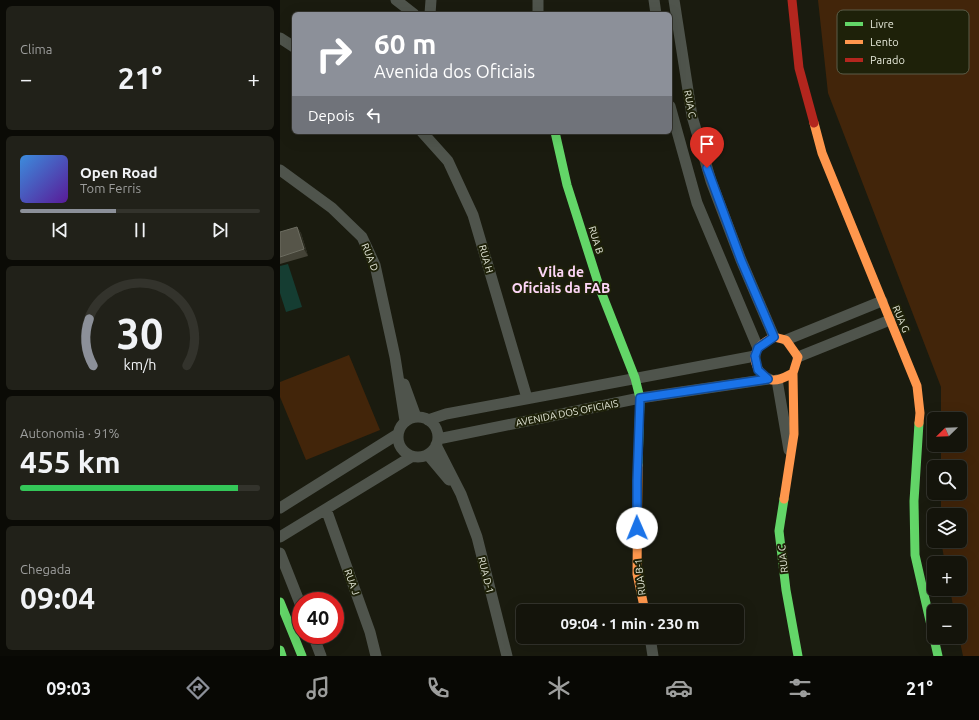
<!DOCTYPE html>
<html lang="pt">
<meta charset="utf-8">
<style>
:root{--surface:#14140b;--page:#212119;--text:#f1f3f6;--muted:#9d9e9d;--line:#33332c;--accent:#8c9099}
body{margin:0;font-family:Ubuntu,sans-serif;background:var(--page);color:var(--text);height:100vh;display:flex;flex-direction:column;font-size:15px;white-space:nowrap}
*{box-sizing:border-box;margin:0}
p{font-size:13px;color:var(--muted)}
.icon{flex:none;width:22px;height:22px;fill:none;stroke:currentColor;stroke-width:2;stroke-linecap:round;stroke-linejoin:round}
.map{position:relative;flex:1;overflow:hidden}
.panel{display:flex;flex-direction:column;gap:6px;padding:6px;background:#0b0b06;width:280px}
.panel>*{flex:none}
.top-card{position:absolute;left:12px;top:12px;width:380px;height:122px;border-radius:6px;box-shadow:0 4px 16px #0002,0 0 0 1px var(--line);background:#8c9099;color:#fff;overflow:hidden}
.needle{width:26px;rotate:247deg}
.buttons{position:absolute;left:647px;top:412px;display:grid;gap:8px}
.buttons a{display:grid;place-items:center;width:40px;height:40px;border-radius:6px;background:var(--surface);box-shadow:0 4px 16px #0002,0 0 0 1px var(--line);font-size:20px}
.speed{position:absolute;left:12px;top:592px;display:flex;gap:8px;font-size:20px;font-weight:700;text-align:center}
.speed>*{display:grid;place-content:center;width:52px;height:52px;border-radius:50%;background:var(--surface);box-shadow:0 4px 16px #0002,0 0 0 1px var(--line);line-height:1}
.speed .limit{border:6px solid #d22;background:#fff;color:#111}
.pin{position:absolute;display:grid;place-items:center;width:34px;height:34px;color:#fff;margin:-41px -17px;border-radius:50% 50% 50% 0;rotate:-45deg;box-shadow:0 0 4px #0007}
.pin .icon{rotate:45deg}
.me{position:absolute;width:44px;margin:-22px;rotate:359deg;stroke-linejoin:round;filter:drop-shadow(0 0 3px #0008)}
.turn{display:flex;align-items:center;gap:14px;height:84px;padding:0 16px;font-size:18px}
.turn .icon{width:52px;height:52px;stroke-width:2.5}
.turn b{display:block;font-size:28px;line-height:34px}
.then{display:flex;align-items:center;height:38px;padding:0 16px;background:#0003;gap:8px;font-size:15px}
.big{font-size:30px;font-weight:600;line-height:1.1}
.panel .tile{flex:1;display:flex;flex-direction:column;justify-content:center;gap:6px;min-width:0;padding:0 14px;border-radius:6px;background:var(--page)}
.panel .dial{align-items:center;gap:0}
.dial svg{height:104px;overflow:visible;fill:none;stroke:var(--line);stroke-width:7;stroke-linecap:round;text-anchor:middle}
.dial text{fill:var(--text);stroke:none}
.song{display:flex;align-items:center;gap:12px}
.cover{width:48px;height:48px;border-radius:6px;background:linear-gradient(135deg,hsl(210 70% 55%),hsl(270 70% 35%))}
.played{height:4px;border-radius:2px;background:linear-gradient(90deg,var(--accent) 40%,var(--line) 40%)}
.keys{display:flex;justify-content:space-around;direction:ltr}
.heat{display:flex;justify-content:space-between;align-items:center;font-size:22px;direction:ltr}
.charge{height:6px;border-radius:3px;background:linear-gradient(90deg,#34c759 91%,var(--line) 0)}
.trip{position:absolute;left:236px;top:604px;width:228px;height:40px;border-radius:6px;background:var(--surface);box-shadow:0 4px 16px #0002,0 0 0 1px var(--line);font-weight:600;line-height:40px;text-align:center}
.tabs{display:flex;height:64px;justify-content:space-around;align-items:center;background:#080804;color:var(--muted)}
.tabs .icon{width:28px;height:28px}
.tabs .current{color:var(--accent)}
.tabs b{font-size:18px;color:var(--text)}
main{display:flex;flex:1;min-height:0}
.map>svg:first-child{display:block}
.green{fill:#42250a}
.water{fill:#153d32}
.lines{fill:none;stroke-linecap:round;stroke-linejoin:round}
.street{stroke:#4f544c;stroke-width:11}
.fast{stroke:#63d668;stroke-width:9}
.slow{stroke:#ff974d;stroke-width:9}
.jam{stroke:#b3261e;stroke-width:9}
.wall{fill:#444337}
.shaded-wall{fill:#2c2c20}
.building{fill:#565549;stroke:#6c6c60}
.route-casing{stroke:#114b97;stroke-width:10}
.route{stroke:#1a73e8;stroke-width:7}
.labels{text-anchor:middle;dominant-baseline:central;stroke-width:4;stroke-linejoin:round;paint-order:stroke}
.street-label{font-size:10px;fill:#e6e9da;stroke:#1e2109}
.district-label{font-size:14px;font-weight:bold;fill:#fdd6f7;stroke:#1e2109}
.key{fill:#1e2109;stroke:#5a5d48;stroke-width:1}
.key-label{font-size:11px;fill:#e6e9da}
</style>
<main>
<section class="panel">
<div class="tile"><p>Clima</p>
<div class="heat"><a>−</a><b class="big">21°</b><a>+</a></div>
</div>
<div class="tile">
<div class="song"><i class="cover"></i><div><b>Open Road</b><p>Tom Ferris</p></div></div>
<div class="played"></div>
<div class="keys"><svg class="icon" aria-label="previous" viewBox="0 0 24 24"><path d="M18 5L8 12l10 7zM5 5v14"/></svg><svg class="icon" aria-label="pause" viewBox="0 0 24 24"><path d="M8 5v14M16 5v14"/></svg><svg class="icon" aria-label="next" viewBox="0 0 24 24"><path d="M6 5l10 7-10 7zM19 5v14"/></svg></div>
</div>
<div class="tile dial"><svg viewBox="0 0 100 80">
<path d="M14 69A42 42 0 1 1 86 69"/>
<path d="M14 69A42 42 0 0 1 11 33" stroke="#8c9099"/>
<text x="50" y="56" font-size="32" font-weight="700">30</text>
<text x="50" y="72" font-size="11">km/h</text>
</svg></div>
<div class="tile"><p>Autonomia · 91%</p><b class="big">455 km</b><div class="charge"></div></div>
<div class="tile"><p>Chegada</p><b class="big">09:04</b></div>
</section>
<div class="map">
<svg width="699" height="656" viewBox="0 0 699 656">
<rect width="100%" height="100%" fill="#1a1b0f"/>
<!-- green -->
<path class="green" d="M 538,0 L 699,0 L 699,656 L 683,656 L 679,637 L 680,611 L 674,611 L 670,589 L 680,589 L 680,563 L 665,563 L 661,541 L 680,541 L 680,515 L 661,515 L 661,493 L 680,493 L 680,467 L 661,467 L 661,445 L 680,445 L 680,419 L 661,419 L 661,387 L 548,93 Z
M 69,355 L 100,430 L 26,460 L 0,397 L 0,382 Z"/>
<!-- water -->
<path class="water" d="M 8,264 L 22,307 L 6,312 L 0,293 L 0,266 Z"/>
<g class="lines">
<!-- street -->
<path class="street" d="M 116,0 L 134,14
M 258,0 L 258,14
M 374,0 L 376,14
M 394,0 L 412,116 L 431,181 L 461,260 L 494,337
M 150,14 L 151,0
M 0,38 L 14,47
M 390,106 L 417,203 L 478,348
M 142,132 L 168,161 L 193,215 L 247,398
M 0,170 L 52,208 L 82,237 L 95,265 L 115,357 L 125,421
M 506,340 L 602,301
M 518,357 L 610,320
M 497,380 L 509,450
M 124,384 L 136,417
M118 437a20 20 0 1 1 40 0a20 20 0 1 1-40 0Z
M 148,420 L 166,414 L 475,356
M 158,439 L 360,398 L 489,379
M 156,445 L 181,494 L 197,537 L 227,656
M 148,455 L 169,480
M 0,508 L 118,434
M 46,509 L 90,632 L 96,656
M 0,537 L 131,457
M 0,553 L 21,606
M 33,635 L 41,656
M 370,637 L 373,656"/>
<!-- fast -->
<path class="fast" d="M 275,132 L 287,185 L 320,289 L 355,378 L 360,398 L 358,465
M 639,423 L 634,501 L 635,555 L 658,656
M 504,499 L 499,531 L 506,590 L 518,656
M 0,602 L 22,656
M 0,650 L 2,656"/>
<!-- slow -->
<path class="slow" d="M 534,123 L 542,153 L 637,386 L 640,413 L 639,423
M 358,465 L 357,574 L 365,611
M 504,499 L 514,434 L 513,373 L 518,357 L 506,340 L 494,337 C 488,340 480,344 477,350 C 471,360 480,378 492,380 C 500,381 507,376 513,373"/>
<!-- jam -->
<path class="jam" d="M 512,0 L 519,68 L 534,123"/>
</g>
<!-- wall -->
<path class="wall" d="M 17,227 L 21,233 L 28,256 L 0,264 L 0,232 Z"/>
<!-- shaded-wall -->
<path class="shaded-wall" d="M 17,227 L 21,233 L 28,256 L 24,249 Z"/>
<!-- building -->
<path class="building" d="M 17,227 L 24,249 L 0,257 L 0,232 Z"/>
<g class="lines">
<!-- route casing -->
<g class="route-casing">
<path id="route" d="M 357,528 L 357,481 L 360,398 L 488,379 L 478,370 L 475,356 L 478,348 L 494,337 L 461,260 L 427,168"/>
</g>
<!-- route -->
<use href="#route" class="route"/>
</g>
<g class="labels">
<!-- street labels -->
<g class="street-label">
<text transform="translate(410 104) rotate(80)">RUA C</text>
<text transform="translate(316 240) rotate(73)">RUA B</text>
<text transform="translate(90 257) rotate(68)">RUA D</text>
<text transform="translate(206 259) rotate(74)">RUA H</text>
<text transform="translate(621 319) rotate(67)">RUA G</text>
<text transform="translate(287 413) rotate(-11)">AVENIDA DOS OFICIAIS</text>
<text transform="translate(503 559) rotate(-96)">RUA C</text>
<text transform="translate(206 575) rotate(76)">RUA D-1</text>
<text transform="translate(360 577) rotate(-96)">RUA B-1</text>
<text transform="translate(72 582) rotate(71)">RUA J</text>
</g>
<!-- district labels -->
<g class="district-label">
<text x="281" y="272">Vila de<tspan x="281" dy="16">Oficiais da FAB</tspan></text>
</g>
</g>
<!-- legend -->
<rect x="557" y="10" width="132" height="64" rx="6" class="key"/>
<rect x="565" y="22" width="18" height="4" fill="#63d668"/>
<rect x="565" y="40" width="18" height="4" fill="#ff974d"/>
<rect x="565" y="58" width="18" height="4" fill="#b3261e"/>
<g class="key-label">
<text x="590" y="28">Livre</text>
<text x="590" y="46">Lento</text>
<text x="590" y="64">Parado</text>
</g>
</svg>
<div class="buttons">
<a><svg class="needle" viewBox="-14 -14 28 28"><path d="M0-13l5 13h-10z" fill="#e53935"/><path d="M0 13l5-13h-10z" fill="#9d9e9d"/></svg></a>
<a><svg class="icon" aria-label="search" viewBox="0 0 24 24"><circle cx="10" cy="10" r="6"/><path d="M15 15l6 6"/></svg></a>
<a><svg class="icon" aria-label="layers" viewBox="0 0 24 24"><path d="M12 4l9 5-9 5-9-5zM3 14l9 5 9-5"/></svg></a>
<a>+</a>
<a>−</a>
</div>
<div class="speed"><div class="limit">40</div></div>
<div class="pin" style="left:427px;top:168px;background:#d93025"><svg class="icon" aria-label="arrive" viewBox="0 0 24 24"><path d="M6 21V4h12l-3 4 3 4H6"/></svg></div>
<svg class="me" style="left:357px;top:528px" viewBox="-20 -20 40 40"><circle r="19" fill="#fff"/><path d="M0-13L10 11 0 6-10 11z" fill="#1a73e8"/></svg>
<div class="trip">09:04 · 1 min · 230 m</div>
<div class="top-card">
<div class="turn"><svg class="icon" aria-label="right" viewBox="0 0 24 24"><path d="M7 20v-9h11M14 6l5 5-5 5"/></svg><div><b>60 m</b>Avenida dos Oficiais</div></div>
<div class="then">Depois<svg class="icon" aria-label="left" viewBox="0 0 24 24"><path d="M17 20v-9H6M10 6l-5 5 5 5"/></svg></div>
</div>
</div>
</main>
<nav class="tabs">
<b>09:03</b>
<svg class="icon current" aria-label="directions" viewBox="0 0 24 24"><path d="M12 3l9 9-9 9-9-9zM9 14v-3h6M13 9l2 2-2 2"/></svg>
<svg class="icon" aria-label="music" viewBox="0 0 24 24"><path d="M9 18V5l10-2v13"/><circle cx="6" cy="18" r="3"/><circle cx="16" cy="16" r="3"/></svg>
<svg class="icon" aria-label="phone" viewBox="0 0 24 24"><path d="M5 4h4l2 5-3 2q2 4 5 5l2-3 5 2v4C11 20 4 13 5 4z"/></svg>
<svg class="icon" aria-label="climate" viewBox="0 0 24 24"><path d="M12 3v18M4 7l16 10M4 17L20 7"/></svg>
<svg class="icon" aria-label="car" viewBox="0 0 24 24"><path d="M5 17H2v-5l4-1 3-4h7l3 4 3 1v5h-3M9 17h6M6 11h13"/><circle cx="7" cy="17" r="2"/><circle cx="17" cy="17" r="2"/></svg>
<svg class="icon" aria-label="filters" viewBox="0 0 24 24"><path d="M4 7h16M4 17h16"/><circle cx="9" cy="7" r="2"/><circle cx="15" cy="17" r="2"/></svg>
<b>21°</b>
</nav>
